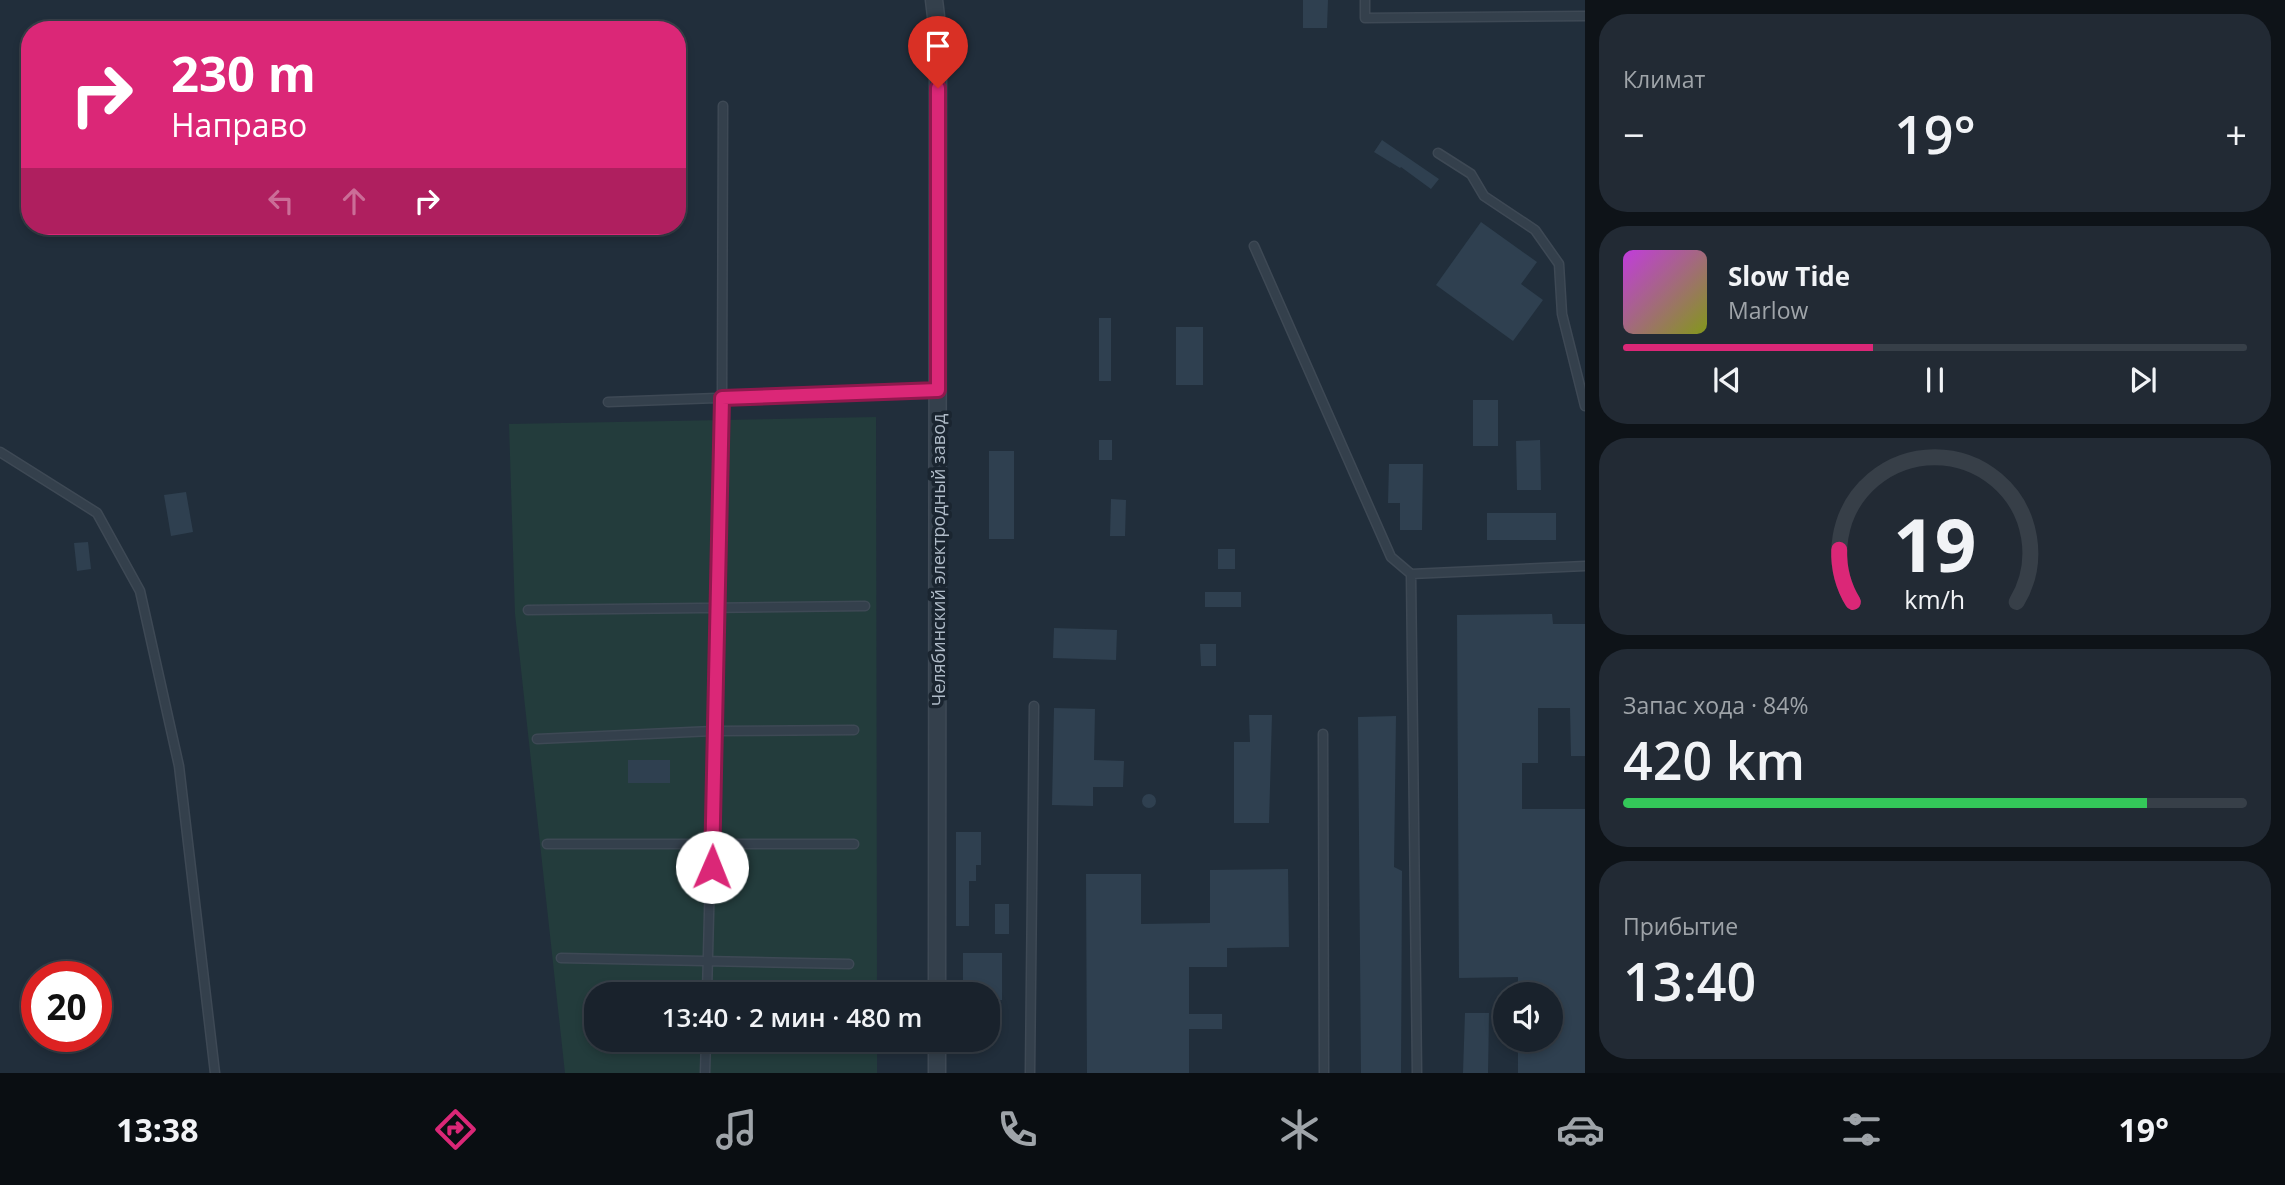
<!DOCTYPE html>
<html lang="ru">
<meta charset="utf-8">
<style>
:root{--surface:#19222c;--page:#222a34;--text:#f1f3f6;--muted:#9fa4a9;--line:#373f48;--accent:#db2777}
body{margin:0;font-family:"Open Sans",sans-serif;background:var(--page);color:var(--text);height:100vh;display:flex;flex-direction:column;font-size:26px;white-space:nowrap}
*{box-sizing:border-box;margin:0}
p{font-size:23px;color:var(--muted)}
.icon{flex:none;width:38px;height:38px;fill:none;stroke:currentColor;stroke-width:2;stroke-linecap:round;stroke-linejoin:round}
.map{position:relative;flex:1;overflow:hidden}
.side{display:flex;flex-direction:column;gap:14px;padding:14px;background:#0e1318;width:700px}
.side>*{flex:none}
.banner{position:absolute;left:21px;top:21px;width:665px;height:214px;border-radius:28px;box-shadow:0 4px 10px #0003,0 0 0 2px var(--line);background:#db2777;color:#fff;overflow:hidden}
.controls{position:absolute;left:1493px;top:982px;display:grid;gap:14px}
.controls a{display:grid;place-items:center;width:70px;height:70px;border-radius:50%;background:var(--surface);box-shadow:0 4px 10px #0003,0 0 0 2px var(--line);font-size:35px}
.speed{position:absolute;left:21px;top:961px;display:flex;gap:14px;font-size:35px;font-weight:700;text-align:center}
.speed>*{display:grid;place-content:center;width:91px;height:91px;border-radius:50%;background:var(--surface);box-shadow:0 4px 10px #0003,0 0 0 2px var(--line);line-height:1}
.speed .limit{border:10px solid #d22;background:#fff;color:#111}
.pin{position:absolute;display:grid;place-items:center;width:60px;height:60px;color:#fff;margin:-72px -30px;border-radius:50% 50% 50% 0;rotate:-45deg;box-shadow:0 0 7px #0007}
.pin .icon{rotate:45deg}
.me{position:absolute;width:77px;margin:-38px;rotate:1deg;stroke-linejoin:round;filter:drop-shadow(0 0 5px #0008)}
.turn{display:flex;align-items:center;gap:24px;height:147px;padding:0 35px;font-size:32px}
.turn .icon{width:91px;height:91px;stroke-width:2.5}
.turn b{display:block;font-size:49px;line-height:60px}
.lanes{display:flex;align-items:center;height:66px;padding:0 35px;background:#0003;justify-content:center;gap:35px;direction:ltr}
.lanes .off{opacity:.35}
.big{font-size:52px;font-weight:600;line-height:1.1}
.side .tile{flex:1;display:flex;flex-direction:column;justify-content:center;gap:10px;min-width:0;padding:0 24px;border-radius:28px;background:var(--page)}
.side .dial{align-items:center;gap:0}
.dial svg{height:182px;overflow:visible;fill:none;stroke:var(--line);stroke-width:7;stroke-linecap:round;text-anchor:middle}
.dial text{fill:var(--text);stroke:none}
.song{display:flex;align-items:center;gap:21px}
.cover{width:84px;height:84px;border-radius:10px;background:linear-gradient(135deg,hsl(290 70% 55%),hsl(70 70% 35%))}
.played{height:7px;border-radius:4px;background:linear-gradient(90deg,var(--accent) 40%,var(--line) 40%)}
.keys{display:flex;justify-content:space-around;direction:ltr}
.heat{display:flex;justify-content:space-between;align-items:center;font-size:38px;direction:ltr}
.charge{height:10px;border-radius:5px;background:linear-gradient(90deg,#34c759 84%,var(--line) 0)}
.trip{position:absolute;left:584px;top:982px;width:416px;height:70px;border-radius:28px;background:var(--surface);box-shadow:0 4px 10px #0003,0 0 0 2px var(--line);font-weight:600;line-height:70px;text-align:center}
.dock{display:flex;height:112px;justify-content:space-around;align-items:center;background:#0a0e12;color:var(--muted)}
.dock .icon{width:49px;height:49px}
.dock .on{color:var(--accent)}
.dock b{font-size:32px;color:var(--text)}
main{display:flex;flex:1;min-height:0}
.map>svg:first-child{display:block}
.green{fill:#233c3c}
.building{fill:#2f4050}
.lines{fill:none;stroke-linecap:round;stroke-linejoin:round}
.service-casing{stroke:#3e4955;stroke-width:11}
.minor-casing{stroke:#3e4955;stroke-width:19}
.service{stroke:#34404c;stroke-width:8}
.minor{stroke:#34404c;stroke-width:16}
.route-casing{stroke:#8e194d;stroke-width:18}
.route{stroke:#db2777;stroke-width:12}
.labels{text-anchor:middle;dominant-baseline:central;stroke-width:7;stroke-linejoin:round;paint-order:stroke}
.street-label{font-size:18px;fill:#afbbc8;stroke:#1a2530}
</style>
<main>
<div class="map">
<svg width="1585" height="1073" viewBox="0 0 1585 1073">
<rect width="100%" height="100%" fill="#212e3b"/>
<!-- green -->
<path class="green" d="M 876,417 L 877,994 L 597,994 L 597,1040 L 877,1040 L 877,1073 L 565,1073 L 515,614 L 509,424 Z"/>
<!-- building -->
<path class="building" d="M 1303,0 L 1328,0 L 1327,28 L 1303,28 Z
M 1382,140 L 1439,179 L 1431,189 L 1401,167 L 1400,168 L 1374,152 Z
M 1481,222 L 1537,262 L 1521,284 L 1543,300 L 1513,341 L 1436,285 Z
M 1099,318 L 1111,318 L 1111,381 L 1099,381 Z
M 1176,327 L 1203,327 L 1203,385 L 1176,385 Z
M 1473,400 L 1498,400 L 1498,446 L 1473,446 Z
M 1099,440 L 1112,440 L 1112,460 L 1099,460 Z
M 1540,440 L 1541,490 L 1517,490 L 1516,441 Z
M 989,451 L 1014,451 L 1014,539 L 989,539 Z
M 1389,464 L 1423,464 L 1422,530 L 1400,530 L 1400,503 L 1388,503 Z
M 186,492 L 193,532 L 171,536 L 164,495 Z
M 1111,499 L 1126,500 L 1125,536 L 1110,536 Z
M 1487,513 L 1556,513 L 1556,540 L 1487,540 Z
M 88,542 L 91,569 L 77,571 L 74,543 Z
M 1218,549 L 1235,549 L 1235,569 L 1218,569 Z
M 1205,592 L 1241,592 L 1241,607 L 1205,607 Z
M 1552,614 L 1553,624 L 1585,624 L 1585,756 L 1571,756 L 1570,708 L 1538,708 L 1538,763 L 1522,763 L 1522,809 L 1585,809 L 1585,1073 L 1518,1073 L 1518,1040 L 1550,1040 L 1550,994 L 1518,994 L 1518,977 L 1459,978 L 1457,615 Z
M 1054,628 L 1117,630 L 1116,660 L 1053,658 Z
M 1200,644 L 1216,644 L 1216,666 L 1201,666 Z
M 1054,708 L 1095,709 L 1094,760 L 1124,761 L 1123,787 L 1093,787 L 1093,806 L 1052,805 Z
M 1249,715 L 1272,715 L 1269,823 L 1234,823 L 1234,742 L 1250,742 Z
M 1396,716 L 1394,867 L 1402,871 L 1401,1073 L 1361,1073 L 1358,717 Z
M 628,760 L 670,760 L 670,783 L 628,783 Z
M1142 801a7 7 0 1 1 14 0a7 7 0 1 1-14 0Z
M 956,832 L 981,832 L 981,865 L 976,865 L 976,881 L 969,881 L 969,926 L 956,926 Z
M 1288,869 L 1289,947 L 1227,948 L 1227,967 L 1189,967 L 1189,1014 L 1222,1014 L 1222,1029 L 1189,1029 L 1189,1073 L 1087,1073 L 1086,874 L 1141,874 L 1141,924 L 1210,923 L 1210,870 Z
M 995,904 L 1009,904 L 1009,934 L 995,934 Z
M 963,953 L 1002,953 L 1002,1000 L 989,1000 L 989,994 L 963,994 Z
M 1465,1013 L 1489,1013 L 1488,1073 L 1463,1073 Z"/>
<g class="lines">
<!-- service casing -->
<g class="service-casing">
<path id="service" d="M 1365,0 L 1365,18 L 1585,16
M 1438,153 L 1471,174 L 1484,196 L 1535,230 L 1559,264 L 1562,314 L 1585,406
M 1254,246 L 1391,557 L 1411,574 L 1585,566
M 608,402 L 938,390
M 0,452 L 97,513 L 140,591 L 179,766 L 215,1073
M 1411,574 L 1417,1073
M 528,610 L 865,606
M 1323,734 L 1324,1073
M 537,739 L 713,731 L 854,730
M 547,844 L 854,844
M 561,958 L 849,964
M 707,994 L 722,398 L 723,106
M 705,1073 L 706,1040
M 1030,1073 L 1034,706"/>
</g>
<!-- minor casing -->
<g class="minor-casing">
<path id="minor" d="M 934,0 L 938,33 L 937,994
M 937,1073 L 937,1040"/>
</g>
<!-- service -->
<use href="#service" class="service"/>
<!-- minor -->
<use href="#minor" class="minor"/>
</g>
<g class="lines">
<!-- route casing -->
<g class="route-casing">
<path id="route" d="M 712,867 L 722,398 L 938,390 L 938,88"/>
</g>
<!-- route -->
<use href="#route" class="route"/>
</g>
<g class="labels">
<!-- street labels -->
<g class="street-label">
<text transform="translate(938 560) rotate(-90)">Челябинский электродный завод</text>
</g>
</g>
</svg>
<div class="controls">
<a><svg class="icon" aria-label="sound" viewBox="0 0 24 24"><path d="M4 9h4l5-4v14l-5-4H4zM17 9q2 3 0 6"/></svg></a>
</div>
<div class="speed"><div class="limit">20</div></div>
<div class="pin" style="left:938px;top:88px;background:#d93025"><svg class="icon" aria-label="arrive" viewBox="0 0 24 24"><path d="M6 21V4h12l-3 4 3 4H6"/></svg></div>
<svg class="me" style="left:712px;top:867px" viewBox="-20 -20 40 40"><circle r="19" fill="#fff"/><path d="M0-13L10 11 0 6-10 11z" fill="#db2777"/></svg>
<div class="trip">13:40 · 2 мин · 480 m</div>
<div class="banner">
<div class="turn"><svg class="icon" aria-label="right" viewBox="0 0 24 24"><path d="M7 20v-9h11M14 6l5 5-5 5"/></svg><div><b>230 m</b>Направо</div></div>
<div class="lanes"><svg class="icon off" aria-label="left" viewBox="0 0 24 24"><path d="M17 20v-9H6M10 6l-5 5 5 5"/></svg><svg class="icon off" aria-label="ahead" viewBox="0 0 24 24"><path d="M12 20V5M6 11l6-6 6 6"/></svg><svg class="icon" aria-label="right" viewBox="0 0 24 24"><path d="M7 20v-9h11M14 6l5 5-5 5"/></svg></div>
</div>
</div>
<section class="side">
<div class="tile"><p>Климат</p>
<div class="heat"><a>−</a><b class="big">19°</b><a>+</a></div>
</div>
<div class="tile">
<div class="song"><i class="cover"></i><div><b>Slow Tide</b><p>Marlow</p></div></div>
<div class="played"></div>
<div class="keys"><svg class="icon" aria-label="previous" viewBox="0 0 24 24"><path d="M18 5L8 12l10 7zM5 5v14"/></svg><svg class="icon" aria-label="pause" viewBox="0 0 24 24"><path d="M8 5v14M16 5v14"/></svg><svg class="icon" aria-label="next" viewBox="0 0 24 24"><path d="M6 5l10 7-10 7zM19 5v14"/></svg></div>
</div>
<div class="tile dial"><svg viewBox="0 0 100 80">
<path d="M14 69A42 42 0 1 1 86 69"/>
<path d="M14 69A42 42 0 0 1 8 46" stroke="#db2777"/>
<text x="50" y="56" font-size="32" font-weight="700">19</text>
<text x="50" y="72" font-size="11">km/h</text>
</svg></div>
<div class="tile"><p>Запас хода · 84%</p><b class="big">420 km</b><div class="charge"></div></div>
<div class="tile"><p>Прибытие</p><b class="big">13:40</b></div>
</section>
</main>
<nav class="dock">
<b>13:38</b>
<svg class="icon on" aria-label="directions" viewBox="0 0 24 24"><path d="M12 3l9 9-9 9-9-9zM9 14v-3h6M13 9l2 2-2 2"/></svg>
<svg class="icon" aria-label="music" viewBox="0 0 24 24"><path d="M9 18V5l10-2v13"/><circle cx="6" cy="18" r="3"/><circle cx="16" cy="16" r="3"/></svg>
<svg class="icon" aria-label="phone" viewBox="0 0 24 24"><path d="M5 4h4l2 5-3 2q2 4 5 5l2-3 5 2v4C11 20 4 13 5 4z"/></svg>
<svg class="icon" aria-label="climate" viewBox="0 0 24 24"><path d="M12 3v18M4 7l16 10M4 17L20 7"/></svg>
<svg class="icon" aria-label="car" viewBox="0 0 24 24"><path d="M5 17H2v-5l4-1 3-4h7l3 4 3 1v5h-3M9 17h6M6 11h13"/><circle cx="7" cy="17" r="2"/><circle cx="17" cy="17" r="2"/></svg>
<svg class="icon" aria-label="filters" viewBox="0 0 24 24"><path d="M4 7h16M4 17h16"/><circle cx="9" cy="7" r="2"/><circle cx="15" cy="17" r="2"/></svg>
<b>19°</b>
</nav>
